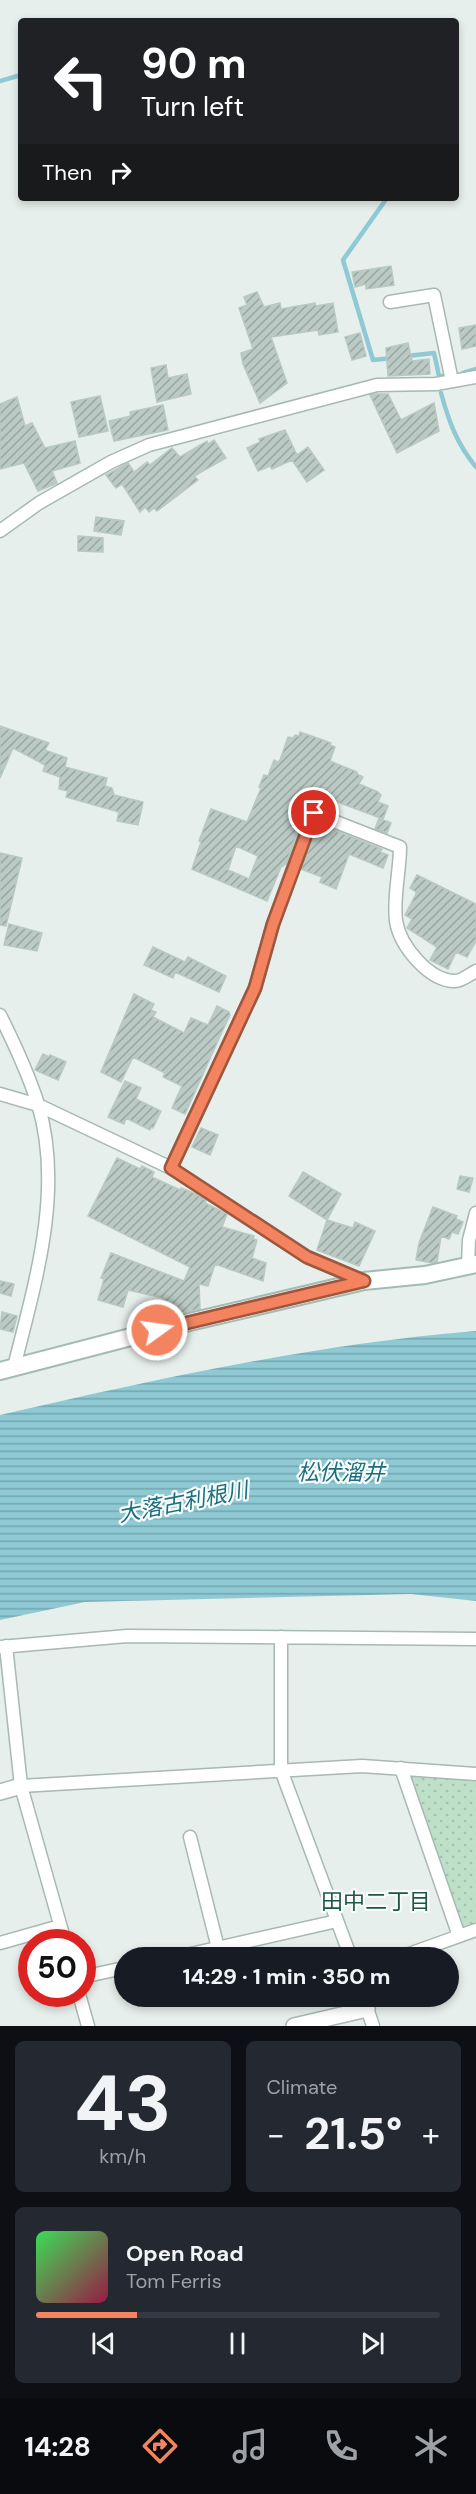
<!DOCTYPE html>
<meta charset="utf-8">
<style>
:root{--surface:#171b24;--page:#242831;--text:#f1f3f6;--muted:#9ea1a6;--line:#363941;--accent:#f4845f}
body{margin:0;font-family:"DM Sans","Noto Sans JP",sans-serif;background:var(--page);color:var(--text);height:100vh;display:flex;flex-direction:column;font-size:22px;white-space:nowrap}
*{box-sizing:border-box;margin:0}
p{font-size:20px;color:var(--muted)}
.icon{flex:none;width:33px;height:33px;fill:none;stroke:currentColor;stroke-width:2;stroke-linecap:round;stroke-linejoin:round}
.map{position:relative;height:2026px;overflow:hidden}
.details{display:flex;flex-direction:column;gap:15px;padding:15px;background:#0d0f14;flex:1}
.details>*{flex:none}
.hud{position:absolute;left:18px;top:18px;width:441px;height:183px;border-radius:6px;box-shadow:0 3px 9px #0003;background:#202124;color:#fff;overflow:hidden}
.speed{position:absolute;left:18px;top:1929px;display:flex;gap:12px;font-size:30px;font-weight:700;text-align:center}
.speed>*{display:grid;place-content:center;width:78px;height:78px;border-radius:50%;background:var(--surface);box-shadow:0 3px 9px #0003;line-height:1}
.speed .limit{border:9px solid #d22;background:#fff;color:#111}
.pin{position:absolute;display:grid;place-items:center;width:51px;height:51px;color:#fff;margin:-26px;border:3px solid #fff;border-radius:50%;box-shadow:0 2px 6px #0007}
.me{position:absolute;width:66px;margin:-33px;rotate:76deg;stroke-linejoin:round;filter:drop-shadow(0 0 4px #0008)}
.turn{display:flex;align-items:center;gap:21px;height:126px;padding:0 24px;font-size:27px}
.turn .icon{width:78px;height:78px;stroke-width:2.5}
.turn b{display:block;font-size:42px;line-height:51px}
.then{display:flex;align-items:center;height:57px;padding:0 24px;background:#0003;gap:12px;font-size:22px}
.big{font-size:45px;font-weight:700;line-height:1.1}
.details .widget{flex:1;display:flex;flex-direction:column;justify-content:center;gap:9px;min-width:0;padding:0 21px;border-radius:9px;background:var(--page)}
.details .dial{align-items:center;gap:0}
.dial b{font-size:78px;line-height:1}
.song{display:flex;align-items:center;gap:18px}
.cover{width:72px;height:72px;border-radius:9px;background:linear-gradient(135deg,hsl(130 70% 55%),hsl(340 70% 35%))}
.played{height:6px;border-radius:3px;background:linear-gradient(90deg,var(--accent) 25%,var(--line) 25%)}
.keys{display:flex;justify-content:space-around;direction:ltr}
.heat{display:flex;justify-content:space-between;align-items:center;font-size:33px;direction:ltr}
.details .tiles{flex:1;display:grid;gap:15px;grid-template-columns:1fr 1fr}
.widget:last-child{grid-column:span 2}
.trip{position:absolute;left:114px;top:1947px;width:345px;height:60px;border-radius:30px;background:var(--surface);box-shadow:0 3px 9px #0003;font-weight:700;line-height:60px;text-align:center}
.tabs{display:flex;height:96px;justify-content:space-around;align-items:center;background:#090b0e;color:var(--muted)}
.tabs .icon{width:42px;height:42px}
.tabs .current{color:var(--accent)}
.tabs b{font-size:27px;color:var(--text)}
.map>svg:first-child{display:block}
.park{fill:url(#park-dots)}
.water{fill:url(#water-rules)}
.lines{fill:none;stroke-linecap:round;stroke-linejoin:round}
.stream{stroke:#8ec9d4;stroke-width:4.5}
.building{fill:url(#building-hatch);stroke:#b8c9c2;stroke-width:1.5;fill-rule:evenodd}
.minor-casing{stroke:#a8b8b2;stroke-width:15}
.tertiary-casing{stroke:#a8b8b2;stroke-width:18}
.secondary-casing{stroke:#a4bbb3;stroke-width:20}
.minor{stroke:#fff;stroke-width:12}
.tertiary{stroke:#fff;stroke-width:15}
.secondary{stroke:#fff;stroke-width:16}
.route-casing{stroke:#9f563e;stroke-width:15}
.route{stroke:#f4845f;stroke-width:10}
.labels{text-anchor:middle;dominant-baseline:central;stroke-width:4.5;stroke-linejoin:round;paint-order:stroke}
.water-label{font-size:22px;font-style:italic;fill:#1c6f80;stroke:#f7fbf9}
.neighbourhood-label{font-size:22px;fill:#1f5548;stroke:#f7fbf9}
</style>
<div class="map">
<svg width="476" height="2026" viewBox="0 0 476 2026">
<defs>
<pattern id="park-dots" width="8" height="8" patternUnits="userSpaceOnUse" patternTransform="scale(1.5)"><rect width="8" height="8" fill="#bfe0c8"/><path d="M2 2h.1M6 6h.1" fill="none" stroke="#a4c1ad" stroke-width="1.8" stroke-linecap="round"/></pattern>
<pattern id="water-rules" width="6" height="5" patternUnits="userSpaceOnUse" patternTransform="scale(1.5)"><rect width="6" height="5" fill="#8ec9d4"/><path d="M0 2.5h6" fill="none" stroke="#74a5ad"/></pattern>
<pattern id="building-hatch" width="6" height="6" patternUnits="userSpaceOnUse" patternTransform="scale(1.5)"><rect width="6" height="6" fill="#bbcac4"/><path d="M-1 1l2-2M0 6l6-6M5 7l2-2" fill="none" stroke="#98a6a0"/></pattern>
</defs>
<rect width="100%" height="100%" fill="#e6efeb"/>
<!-- park -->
<path class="park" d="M 401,1768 L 476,1774 L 476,1930 L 459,1936 Z"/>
<!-- water -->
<path class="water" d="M 476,1331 L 476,1601 L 411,1594 L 85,1602 L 0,1620 L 0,1415 C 157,1379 315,1344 476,1331 Z"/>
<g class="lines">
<!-- stream -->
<path class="stream" d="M 0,81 L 21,75
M 387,198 L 343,260 L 373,360 L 392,358
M 407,356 L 434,353 L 439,376 L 442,376
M 463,373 L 476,369
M 441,393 C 449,422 457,444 476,467"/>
</g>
<!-- building -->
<path class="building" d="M 391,266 L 394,285 L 366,289 L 366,284 L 355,287 L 352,272 Z
M 257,292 L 264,307 L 280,303 L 281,309 L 315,303 L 316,306 L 333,303 L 338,332 L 319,335 L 318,330 L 271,337 L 287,383 L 260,403 L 243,364 L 241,353 L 253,349 L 239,308 L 247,305 L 244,297 Z
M 476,325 L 476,346 L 462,349 L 459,328 Z
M 360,333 L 366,356 L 352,360 L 345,337 Z
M 408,343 L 412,361 L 429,359 L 430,374 L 388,376 L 386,348 Z
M 166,365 L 168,378 L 187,374 L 191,394 L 157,402 L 151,368 Z
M 375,394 L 388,394 L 401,420 L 434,403 L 439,431 L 397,453 L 370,395 Z
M 100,396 L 108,431 L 79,437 L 71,402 Z
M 17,397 L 25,426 L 32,423 L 45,448 L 75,441 L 80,463 L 52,471 L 57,483 L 38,491 L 24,463 L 0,469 L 0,404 Z
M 163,405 L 168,430 L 114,441 L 109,421 L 131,416 L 130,412 Z
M 285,430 L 297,455 L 308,447 L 324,470 L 307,482 L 292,460 L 272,469 L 270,466 L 258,471 L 247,448 L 260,442 L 259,439 Z
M 214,440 L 226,458 L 194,476 L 198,480 L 157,511 L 154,508 L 149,512 L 145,507 L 140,512 L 122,484 L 116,488 L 106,475 L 128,463 L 134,472 L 147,462 L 150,465 L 172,448 L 180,457 L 207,441 L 208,444 Z
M 96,517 L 124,521 L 121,535 L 94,531 Z
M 78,536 L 103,538 L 103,552 L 78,551 Z
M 0,726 L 49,743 L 45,750 L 67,758 L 65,767 L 107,778 L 105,786 L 112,788 L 114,795 L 143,802 L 138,825 L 117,821 L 119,812 L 66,797 L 68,791 L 59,789 L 60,777 L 43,771 L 45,765 L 13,748 L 0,778 Z
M 300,732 L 331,743 L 330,745 L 335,747 L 330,761 L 357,772 L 357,774 L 363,777 L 359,784 L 378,792 L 381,795 L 378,802 L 388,806 L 383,819 L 332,800 L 330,806 L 304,795 L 293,825 L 299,827 L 286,864 L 281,867 L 267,901 L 192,869 L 201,842 L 199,841 L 211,809 L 247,822 L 261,788 L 259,787 L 264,775 L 268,776 L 274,760 L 278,762 L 280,760 L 288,737 L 293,738 L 295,735 L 299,736 ZM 236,846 L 258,856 L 249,879 L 228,870 Z
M 379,818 L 391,823 L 387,833 L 375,829 Z
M 319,824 L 382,849 L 380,852 L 388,855 L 383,868 L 349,854 L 336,889 L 320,882 L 322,877 L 301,869 Z
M 0,853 L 22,858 L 6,926 L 0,925 Z
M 417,875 L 476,904 L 476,941 L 467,957 L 456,952 L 448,969 L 430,960 L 437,947 L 407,928 L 412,919 L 405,915 L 416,894 L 416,892 L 410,888 Z
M 9,924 L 42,933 L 37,951 L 4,945 Z
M 153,947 L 185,962 L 188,957 L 226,976 L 219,992 L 175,972 L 173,978 L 144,965 Z
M 134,994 L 154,1004 L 151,1010 L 156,1012 L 153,1017 L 184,1033 L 191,1018 L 208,1025 L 217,1006 L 229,1012 L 230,1015 L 222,1032 L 185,1114 L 172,1108 L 182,1086 L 163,1077 L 165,1073 L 133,1057 L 121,1082 L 101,1072 Z
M 43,1054 L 49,1057 L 50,1055 L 66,1062 L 58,1080 L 35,1070 Z
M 125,1081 L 141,1088 L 136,1099 L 161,1111 L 153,1128 L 151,1127 L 150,1130 L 126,1118 L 124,1124 L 108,1117 Z
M 201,1128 L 218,1135 L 210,1155 L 192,1147 Z
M 117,1158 L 140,1169 L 142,1166 L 154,1172 L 152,1177 L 180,1190 L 181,1188 L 196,1194 L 206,1201 L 205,1203 L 227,1214 L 222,1227 L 254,1236 L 253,1239 L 257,1240 L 252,1258 L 266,1263 L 263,1281 L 215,1264 L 208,1286 L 199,1284 L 200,1309 L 164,1317 L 163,1298 L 128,1290 L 123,1307 L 98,1300 L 104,1279 L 101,1278 L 111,1253 L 184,1281 L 190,1267 L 88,1216 Z
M 303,1172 L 341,1194 L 327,1220 L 289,1196 Z
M 460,1176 L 473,1178 L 469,1192 L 457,1189 Z
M 433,1207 L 457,1216 L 456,1219 L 463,1222 L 458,1234 L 452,1232 L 449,1239 L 441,1236 L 437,1262 L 432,1263 L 416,1260 L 419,1243 Z
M 327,1220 L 353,1228 L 355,1222 L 375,1231 L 359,1266 L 317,1250 Z
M 0,1281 L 14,1284 L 11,1296 L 0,1293 Z
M 2,1312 L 17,1316 L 13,1332 L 0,1329 Z"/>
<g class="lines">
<!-- minor casing -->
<g class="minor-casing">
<path id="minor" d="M 390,302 L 434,295 L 452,381
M 0,531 L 39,503 L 111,462 L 149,445 L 377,385 L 436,384 L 476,377
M 0,1015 C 14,1043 28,1073 38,1104 C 64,1190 35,1283 14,1367
M 0,1094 L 38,1105 L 171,1168 L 307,1257 L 364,1281
M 171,1168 L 255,988 L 273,924 L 313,813 L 400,847 C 400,871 393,897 396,921 C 400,946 429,981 455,981 C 462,981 470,974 476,971
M 468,1265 L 469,1240 L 476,1213
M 281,1637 L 281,1770 L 351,1958
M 6,1646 L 21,1786 L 65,1942
M 0,1647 L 127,1636 L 476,1639
M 401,1768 L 459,1936
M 21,1786 L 362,1766 L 476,1774
M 190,1837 L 218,1948
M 0,1943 L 60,1926
M 173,1958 L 337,1921
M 398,1958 L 476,1930
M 82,1977 L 124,1968
M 79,1994 L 88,2026
M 363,1996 L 373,2026"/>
</g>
<!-- tertiary casing -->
<g class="tertiary-casing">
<path id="tertiary" d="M 0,1792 L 21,1786
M 294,2026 L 367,2009"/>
</g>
<!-- secondary casing -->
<g class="secondary-casing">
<path id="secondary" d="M 0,1371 L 177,1325 L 364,1281 L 425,1275 L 476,1264"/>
</g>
<!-- minor -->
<use href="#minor" class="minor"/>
<!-- tertiary -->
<use href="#tertiary" class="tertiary"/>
<!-- secondary -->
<use href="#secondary" class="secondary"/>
</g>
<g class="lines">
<!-- route casing -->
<g class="route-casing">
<path id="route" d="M 157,1330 L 364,1281 L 307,1257 L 171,1168 L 255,988 L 273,924 L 314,813"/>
</g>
<!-- route -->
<use href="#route" class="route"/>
</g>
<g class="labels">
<!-- water labels -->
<g class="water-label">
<text x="341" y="1472">松伏溜井</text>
<text transform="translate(183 1502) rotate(-11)">大落古利根川</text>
</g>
<!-- neighbourhood labels -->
<g class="neighbourhood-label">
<text x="376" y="1901">田中二丁目</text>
</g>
</g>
</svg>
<div class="speed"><div class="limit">50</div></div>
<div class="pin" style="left:314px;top:813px;background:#d93025"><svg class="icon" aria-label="arrive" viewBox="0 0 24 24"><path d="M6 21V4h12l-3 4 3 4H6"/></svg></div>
<svg class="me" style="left:157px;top:1330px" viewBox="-20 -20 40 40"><circle r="17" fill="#f4845f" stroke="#fff" stroke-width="3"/><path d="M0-11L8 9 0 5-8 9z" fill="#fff"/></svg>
<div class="trip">14:29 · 1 min · 350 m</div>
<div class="hud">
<div class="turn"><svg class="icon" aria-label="left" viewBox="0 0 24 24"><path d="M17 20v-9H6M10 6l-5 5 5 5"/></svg><div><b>90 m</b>Turn left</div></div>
<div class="then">Then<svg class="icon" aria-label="right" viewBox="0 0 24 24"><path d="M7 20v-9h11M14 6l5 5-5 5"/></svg></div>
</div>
</div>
<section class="details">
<div class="tiles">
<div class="widget dial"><b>43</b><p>km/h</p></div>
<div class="widget"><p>Climate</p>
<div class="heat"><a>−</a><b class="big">21.5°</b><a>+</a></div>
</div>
<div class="widget">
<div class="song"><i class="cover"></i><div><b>Open Road</b><p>Tom Ferris</p></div></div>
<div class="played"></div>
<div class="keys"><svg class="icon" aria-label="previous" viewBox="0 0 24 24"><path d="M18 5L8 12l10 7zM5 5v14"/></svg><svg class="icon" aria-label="pause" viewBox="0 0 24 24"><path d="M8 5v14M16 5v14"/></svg><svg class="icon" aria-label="next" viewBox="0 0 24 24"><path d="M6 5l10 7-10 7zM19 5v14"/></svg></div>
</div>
</div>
</section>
<nav class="tabs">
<b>14:28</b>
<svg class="icon current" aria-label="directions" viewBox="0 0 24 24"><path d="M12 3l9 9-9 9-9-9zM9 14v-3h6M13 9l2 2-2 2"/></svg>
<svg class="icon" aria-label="music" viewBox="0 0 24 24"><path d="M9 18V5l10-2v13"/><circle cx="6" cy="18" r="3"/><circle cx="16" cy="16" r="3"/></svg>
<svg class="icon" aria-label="phone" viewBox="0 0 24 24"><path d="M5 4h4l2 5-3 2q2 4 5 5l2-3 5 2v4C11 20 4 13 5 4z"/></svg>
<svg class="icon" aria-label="climate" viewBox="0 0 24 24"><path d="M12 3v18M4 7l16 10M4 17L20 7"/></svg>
</nav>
